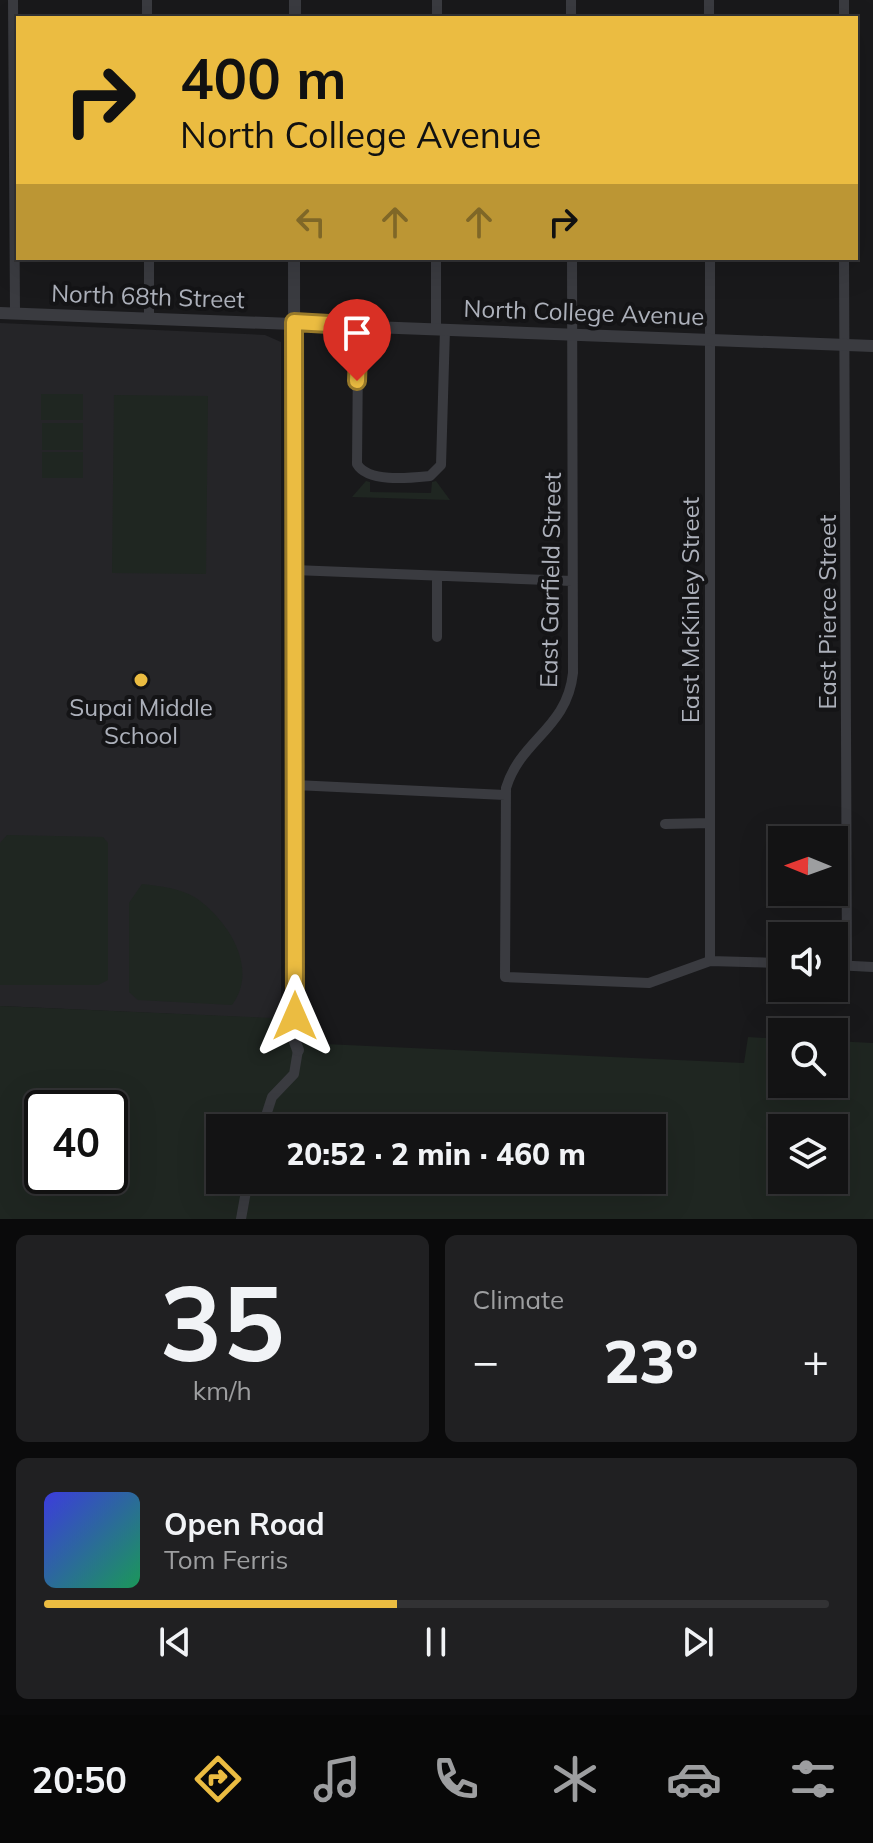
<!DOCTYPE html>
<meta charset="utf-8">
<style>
:root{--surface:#131314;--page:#202022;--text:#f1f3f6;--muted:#9d9ea0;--line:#323234;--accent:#ebbc41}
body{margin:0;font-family:Mulish,sans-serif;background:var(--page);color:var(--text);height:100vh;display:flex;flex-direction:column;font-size:30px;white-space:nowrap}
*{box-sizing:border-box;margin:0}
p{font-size:26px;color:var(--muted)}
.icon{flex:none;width:44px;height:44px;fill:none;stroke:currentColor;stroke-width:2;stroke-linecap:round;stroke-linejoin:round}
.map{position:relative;height:1219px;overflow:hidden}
.drawer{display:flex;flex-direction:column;gap:16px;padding:16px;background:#0a0a0b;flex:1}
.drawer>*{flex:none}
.top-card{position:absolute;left:16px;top:16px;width:842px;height:244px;border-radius:0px;box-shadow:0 8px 32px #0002,0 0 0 2px var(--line);background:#ebbc41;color:#111;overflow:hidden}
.needle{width:52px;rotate:271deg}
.controls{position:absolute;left:768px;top:826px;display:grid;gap:16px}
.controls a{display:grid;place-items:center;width:80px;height:80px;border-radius:0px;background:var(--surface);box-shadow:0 8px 32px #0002,0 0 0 2px var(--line);font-size:40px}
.speed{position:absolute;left:24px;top:1090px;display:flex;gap:16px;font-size:40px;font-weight:700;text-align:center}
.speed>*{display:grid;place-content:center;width:104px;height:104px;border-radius:50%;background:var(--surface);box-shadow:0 8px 32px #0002,0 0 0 2px var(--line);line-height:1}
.speed .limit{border:4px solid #111;border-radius:12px;background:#fff;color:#111}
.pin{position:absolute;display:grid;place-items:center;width:68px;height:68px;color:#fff;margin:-82px -34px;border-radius:50% 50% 50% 0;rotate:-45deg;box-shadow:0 0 8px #0007}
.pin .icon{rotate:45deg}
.me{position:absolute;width:88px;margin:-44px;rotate:0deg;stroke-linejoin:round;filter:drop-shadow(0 0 6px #0008)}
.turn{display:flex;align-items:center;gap:28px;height:168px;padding:0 32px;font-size:36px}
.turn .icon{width:104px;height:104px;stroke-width:2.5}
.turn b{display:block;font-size:56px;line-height:68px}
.lanes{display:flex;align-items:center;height:76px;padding:0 32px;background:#0003;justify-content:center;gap:40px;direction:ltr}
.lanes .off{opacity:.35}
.big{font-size:60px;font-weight:800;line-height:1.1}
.drawer .widget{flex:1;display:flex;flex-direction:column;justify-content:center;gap:12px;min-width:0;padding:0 28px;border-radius:12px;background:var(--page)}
.drawer .dial{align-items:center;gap:0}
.dial b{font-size:104px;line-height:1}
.song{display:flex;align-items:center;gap:24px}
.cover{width:96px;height:96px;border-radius:12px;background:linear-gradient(135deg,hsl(240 70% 55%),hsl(150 70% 35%))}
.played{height:8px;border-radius:4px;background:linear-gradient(90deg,var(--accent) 45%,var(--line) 45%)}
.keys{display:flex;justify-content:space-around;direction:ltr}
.heat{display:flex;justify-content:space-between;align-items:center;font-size:44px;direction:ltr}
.drawer .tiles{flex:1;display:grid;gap:16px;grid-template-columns:1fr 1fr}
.widget:last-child{grid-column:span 2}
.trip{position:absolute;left:206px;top:1114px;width:460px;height:80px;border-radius:0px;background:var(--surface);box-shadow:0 8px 32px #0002,0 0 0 2px var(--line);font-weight:800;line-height:80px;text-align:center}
.tab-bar{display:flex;height:128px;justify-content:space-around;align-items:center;background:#080808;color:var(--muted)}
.tab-bar .icon{width:56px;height:56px}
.tab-bar .current{color:var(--accent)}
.tab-bar b{font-size:36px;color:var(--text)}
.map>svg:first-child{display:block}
.built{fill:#252528}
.green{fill:#1f2621;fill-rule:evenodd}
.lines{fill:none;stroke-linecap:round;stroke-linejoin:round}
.minor{stroke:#3a3b40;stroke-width:10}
.tertiary{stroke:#3a3b40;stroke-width:12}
.route-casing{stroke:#997a2a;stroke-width:20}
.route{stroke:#ebbc41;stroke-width:14}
.poi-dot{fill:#ebbc41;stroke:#141416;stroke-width:3}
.labels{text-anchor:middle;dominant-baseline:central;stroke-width:8;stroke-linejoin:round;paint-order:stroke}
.street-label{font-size:24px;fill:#acb0ba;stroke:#141416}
.poi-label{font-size:24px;fill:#acb0ba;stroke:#141416}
</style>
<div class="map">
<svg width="873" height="1219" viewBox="0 0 873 1219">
<rect width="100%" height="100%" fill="#19191b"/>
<!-- built -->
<path class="built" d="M 0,323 L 265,335 L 281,342 L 281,1019 L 0,1006 Z"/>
<!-- green -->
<path class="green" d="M 41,394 L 83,394 L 83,420 L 41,420 Z
M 114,395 L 208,396 L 206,574 L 112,573 Z
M 42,423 L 83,423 L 83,450 L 42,450 Z
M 42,452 L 83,452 L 83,478 L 42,478 Z
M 366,481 L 370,482 L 370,492 L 431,493 L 432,482 L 436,481 L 450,500 L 352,497 Z
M 7,835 L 103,837 L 108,843 L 108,980 L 98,985 L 0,985 L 0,843 Z
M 142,884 C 160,886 180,888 196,898 C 229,921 259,969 232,1005 L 138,1000 L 129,992 L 129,903 Z
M 0,1006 L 273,1018 L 274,1041 L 281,1042 L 744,1063 L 748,1037 L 782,1039 L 782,1084 L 834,1084 L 834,1041 L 873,1043 L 873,1219 L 0,1219 ZM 42,1108 L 110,1108 L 110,1176 L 42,1176 ZM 220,1128 L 652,1128 L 652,1180 L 220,1180 ZM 782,1128 L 834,1128 L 834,1180 L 782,1180 Z"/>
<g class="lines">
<!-- minor -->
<path class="minor" d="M 13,0 L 15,313
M 147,0 L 147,18
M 571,0 L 571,18
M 709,0 L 709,18
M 844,0 L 844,18
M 437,18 L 437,0
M 572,258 L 573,673 C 567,729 521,739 506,788 L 505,977 L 649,983 L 710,961 L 782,963
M 710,258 L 710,961
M 844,258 L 847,966
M 149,319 L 149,258
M 347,325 L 358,355 L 357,464 C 368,483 410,478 430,476 L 441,465 L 445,329
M 436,328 L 436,258
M 358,355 L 373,326
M 294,570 L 572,581
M 437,637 L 437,576
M 295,785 L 505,795
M 665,824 L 710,823
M 834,965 L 873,967
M 262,1128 L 272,1097 L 294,1074 L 298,1050
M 241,1219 L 248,1180"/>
<!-- tertiary -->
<path class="tertiary" d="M 295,0 L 295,18
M 294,258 L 295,1042 L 298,1050
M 0,313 L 873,346"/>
</g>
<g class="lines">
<!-- route casing -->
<g class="route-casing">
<path id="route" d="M 295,1016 L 294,322 L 347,325 L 358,355 L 357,381"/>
</g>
<!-- route -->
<use href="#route" class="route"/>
</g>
<!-- markers -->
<circle class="poi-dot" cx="141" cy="680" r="8"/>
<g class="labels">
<!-- street labels -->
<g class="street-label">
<text transform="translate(148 296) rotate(2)">North 68th Street</text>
<text transform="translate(584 312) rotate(2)">North College Avenue</text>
<text transform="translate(550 580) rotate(-89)">East Garfield Street</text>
<text transform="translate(690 610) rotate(-90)">East McKinley Street</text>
<text transform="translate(827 612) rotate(-90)">East Pierce Street</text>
</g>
<!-- poi labels -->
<g class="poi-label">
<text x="141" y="707">Supai Middle<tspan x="141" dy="28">School</tspan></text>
</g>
</g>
</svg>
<div class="controls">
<a><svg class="needle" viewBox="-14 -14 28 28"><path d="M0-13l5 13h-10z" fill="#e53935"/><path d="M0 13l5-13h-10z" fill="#9d9ea0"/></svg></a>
<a><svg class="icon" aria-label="sound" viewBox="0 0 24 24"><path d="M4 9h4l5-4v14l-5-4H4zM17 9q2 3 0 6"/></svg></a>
<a><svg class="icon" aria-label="search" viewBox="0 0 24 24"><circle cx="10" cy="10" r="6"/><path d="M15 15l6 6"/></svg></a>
<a><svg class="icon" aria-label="layers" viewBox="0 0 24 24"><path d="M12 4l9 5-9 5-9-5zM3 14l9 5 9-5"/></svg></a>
</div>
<div class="speed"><div class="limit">40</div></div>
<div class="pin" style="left:357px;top:381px;background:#d93025"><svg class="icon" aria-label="arrive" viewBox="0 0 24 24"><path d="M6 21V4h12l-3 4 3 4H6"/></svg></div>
<svg class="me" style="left:295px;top:1016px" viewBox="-20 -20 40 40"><path d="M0-17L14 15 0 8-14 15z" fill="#ebbc41" stroke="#fff" stroke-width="4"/></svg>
<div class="trip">20:52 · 2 min · 460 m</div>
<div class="top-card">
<div class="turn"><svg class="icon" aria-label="right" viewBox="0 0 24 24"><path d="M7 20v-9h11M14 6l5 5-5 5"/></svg><div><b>400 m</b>North College Avenue</div></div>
<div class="lanes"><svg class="icon off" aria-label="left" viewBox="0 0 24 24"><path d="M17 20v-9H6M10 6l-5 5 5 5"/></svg><svg class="icon off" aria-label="ahead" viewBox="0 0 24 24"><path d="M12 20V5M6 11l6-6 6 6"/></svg><svg class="icon off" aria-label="ahead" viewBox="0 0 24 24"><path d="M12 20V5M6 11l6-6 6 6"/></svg><svg class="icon" aria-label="right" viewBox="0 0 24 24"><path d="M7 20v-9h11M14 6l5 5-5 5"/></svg></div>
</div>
</div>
<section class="drawer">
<div class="tiles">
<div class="widget dial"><b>35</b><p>km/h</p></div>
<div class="widget"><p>Climate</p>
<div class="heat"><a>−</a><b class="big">23°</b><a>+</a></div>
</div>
<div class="widget">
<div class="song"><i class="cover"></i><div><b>Open Road</b><p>Tom Ferris</p></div></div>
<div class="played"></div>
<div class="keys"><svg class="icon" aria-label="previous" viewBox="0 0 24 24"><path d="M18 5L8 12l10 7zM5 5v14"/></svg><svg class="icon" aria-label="pause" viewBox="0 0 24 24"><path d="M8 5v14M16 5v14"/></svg><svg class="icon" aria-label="next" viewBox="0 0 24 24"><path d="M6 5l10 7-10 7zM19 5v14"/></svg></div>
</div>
</div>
</section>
<nav class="tab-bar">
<b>20:50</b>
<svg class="icon current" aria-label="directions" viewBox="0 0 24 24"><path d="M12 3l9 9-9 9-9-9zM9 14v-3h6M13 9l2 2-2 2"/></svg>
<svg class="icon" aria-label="music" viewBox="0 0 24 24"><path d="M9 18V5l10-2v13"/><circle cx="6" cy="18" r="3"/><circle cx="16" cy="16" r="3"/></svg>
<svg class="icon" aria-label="phone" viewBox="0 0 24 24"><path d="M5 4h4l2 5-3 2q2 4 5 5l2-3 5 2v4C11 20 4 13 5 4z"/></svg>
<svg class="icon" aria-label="climate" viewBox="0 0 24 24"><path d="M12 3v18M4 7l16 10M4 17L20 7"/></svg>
<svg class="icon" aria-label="car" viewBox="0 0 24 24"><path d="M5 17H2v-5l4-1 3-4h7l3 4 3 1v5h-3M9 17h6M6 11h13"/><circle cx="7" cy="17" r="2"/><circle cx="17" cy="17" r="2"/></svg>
<svg class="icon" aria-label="filters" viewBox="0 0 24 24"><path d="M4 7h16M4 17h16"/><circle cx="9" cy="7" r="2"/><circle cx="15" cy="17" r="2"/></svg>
</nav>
